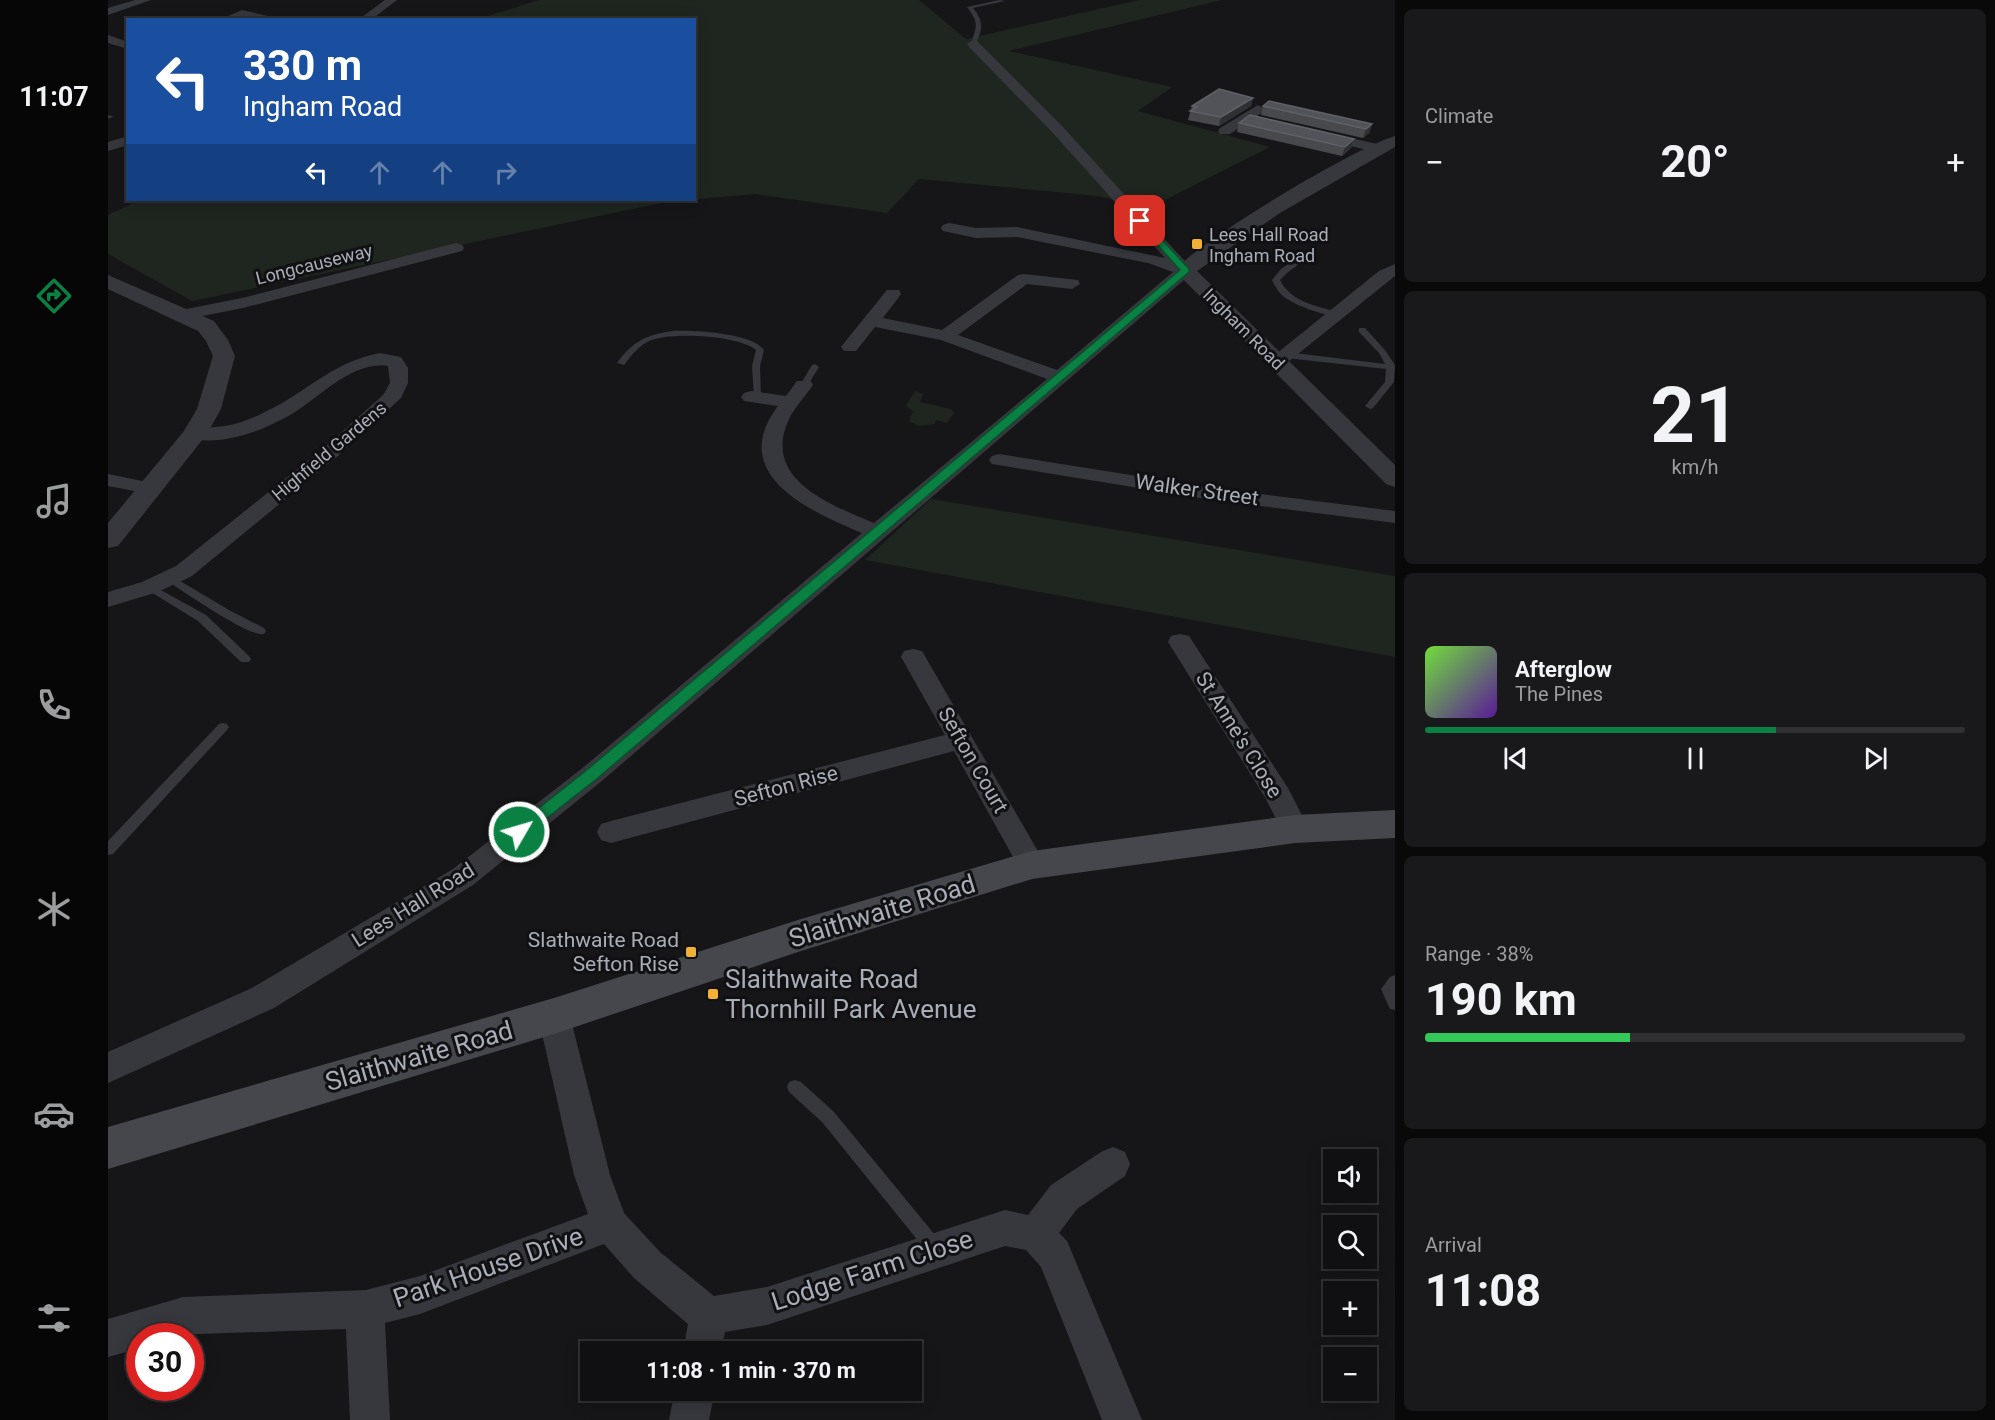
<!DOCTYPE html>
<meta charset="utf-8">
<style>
:root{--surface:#101012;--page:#19191b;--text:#f1f3f6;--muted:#9c9d9f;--line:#303032;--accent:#0b8043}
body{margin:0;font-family:Roboto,sans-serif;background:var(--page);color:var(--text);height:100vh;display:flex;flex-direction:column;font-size:22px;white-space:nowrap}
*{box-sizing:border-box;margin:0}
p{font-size:20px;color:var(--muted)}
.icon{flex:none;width:33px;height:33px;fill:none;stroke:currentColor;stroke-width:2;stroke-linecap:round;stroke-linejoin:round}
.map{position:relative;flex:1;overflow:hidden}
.panel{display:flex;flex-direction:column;gap:9px;padding:9px;background:#09090a;width:600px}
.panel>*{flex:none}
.top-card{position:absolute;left:18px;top:18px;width:570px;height:183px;border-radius:0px;box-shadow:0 3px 15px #0003,0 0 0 2px var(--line);background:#1a4fa0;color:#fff;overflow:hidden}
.tools{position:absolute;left:1215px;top:1149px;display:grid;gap:12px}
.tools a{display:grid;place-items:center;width:54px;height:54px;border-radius:0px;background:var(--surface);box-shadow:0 3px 15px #0003,0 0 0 2px var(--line);font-size:30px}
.speed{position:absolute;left:18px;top:1323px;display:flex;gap:12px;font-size:30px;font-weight:700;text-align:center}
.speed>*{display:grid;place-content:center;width:78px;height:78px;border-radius:50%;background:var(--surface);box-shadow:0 3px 15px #0003,0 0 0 2px var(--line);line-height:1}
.speed .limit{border:9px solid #d22;background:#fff;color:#111}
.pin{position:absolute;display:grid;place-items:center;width:51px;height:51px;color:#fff;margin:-26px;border-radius:12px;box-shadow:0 3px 9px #0006}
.me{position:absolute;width:66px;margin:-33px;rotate:52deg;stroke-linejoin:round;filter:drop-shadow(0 0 4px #0008)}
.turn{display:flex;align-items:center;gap:21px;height:126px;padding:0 18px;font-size:27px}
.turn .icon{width:78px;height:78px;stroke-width:2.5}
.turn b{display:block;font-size:42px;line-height:51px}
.lanes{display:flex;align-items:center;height:57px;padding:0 18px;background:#0003;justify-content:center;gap:30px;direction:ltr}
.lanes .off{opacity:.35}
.big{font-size:45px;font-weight:700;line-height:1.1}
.panel .card{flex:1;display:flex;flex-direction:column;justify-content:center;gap:9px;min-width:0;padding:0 21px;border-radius:9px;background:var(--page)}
.panel .dial{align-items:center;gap:0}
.dial b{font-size:78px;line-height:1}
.song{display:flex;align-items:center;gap:18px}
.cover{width:72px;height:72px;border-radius:9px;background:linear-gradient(135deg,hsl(100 70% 55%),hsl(270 70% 35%))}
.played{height:6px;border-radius:3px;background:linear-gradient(90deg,var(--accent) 65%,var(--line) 65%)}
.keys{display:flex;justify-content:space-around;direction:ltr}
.heat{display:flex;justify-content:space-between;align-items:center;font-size:33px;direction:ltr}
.charge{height:9px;border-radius:4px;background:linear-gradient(90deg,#34c759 38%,var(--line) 0)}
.trip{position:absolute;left:472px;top:1341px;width:342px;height:60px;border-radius:0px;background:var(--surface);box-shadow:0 3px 15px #0003,0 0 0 2px var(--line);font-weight:700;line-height:60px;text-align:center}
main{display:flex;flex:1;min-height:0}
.menu{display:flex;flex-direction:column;width:108px;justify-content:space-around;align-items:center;background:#060607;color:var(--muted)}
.menu .icon{width:42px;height:42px}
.menu .selected{color:var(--accent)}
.menu b{font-size:27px;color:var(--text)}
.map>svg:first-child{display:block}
.green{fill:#1e261f}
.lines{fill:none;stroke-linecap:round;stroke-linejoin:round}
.service{fill:#37383d;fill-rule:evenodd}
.minor{fill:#37383d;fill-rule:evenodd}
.tertiary{fill:#37383d;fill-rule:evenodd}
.secondary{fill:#45474d;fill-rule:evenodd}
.wall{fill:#47494d}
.shaded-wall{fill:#2f3033}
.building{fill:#525359;stroke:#5f6168;stroke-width:1.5}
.route{fill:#0b8043;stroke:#07532c;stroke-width:1.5}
.poi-dot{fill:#f2b134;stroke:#111113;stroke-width:2}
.labels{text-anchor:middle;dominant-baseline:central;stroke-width:6;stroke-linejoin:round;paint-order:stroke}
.far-poi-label{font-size:18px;fill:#a8adb8;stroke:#111113;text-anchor:start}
.far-street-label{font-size:18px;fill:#a8adb8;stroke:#111113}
.street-label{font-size:21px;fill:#a8adb8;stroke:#111113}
.poi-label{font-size:21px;fill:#a8adb8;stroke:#111113;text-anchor:end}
.near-street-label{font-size:26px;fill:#a8adb8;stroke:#111113}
.near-poi-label{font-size:26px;fill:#a8adb8;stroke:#111113;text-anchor:start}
</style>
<main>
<nav class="menu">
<b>11:07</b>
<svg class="icon selected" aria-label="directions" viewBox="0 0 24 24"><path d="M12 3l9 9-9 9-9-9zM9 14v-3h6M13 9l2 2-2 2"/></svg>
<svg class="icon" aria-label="music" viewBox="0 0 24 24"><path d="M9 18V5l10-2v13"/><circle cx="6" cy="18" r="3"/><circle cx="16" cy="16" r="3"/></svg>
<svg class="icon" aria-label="phone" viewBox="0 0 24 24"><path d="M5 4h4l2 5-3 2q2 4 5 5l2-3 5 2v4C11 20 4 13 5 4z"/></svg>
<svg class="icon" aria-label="climate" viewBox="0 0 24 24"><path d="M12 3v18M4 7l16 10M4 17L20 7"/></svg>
<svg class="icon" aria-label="car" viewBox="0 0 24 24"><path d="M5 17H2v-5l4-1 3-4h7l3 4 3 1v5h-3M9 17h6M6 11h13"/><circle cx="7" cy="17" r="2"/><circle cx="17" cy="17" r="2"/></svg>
<svg class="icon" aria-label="filters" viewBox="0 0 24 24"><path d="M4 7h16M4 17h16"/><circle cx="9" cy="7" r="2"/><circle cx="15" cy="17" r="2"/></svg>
</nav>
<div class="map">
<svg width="1287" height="1420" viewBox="0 0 1287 1420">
<rect width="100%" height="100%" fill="#161618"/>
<!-- green -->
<path class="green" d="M 431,0 L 811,0 L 858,39 L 1031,0 L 1114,0 L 901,51 L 1064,87 L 1030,111 L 1162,147 L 1039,209 L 991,196 L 811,179 L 779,213 L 647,194 L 558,202 L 84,301 L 0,254 L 0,215 L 32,200 L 586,200 L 586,20 L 370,19 Z
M 807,391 L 815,394 L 812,402 L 843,409 L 846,413 L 839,423 L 828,420 L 827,424 L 810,426 L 801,421 L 805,411 L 798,406 Z
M 823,499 L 1287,576 L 1287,657 L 757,560 Z"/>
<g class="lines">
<!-- service -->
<path class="service" d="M 891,0 L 897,1 L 865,8 C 876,21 875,30 867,45 L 863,45 C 867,27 873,25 859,7 Z
M 0,115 L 4,116 L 5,117 L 0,119 Z
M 1200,250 L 1207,252 L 1179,273 L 1172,280 C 1183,302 1208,306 1230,312 L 1230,316 C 1216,316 1186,305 1175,296 C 1170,292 1167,286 1164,280 L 1173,269 Z
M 1251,328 L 1257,328 L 1277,350 L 1287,365 L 1286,382 L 1265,408 L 1262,409 L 1257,406 L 1277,382 L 1278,369 L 1178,358 L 1174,355 L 1178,352 L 1277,364 L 1271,353 L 1251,332 Z
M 565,331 C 586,330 644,333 656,350 L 652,366 L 653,399 L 647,399 L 646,397 L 644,366 L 648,350 C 631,335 559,331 539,342 C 529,348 523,356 516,365 L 509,363 C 525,341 538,335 565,331 Z
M 707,364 L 711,367 L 700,385 L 699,387 L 693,387 L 692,385 L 704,365 Z
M 62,575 L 121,610 L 156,628 L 158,631 L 156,634 C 140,637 75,591 58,580 L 57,578 Z
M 42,584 L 98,615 L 141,656 L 143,659 L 141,662 L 133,662 L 90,621 L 38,589 L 37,587 Z
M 115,723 L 119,724 L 121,727 L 119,730 L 5,854 L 0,855 L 0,841 L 111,724 Z
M 1287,975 L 1287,1010 L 1282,1009 L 1273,989 L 1282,977 Z
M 687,1080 L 693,1082 L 726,1112 L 832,1241 L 835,1247 L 832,1253 L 826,1256 L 820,1253 L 714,1122 L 681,1092 L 679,1087 L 681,1082 Z"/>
<!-- minor -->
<path class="minor" d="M 27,0 L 43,0 L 0,15 L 0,8 Z
M 277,0 L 289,0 L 263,20 L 250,20 Z
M 134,10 L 168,18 L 169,20 C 155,20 139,16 126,19 L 120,16 Z
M 0,35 L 20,42 L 20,49 L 0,43 Z
M 865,40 L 869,41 L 955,127 L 1083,268 L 1085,271 L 1083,274 L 495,780 L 365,885 L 166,1008 L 0,1083 L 0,1052 L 144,988 L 345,869 L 477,766 L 754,533 C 702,511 618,475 670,406 L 636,401 L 633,397 L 636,393 L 643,391 L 678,396 L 689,381 L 703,381 L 705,385 C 698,395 689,405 683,415 C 650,478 721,504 766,523 L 939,379 L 833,340 L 767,327 L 748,351 L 736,351 L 733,347 L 736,343 L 779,290 L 791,290 L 793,294 L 775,318 L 834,330 L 910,275 L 916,274 L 970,280 L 972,284 L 964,289 L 919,284 L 850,335 L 949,370 L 1065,272 L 1040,263 L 909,237 L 868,238 L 835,231 L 833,228 L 835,225 L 841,223 L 868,228 L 909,227 L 1057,258 L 945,133 L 861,47 L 859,44 Z
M 1150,105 L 1157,109 L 1155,112 L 1122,134 L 1112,134 L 1110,131 L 1112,128 Z
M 1211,131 L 1274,145 L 1276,148 L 1269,152 L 1206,138 L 1204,135 Z
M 20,136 L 20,145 L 0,151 L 0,142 Z
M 348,243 L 354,245 L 356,248 L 354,251 L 135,308 L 74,320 L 68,319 L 65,315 L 68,311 L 134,298 Z
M 1287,264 L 1287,276 L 1175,366 L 1163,366 L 1160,362 L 1163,358 L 1271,271 Z
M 272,353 L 293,357 L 300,368 L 300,383 L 293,398 L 231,455 L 84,576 L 50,592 L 0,607 L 0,592 L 34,582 L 68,566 L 217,447 L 275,395 L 282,383 L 280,366 C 245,361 214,395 187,412 C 158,430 114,447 80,438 L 77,434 L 80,430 C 89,428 98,428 108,427 C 125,426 141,420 157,412 C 198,393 224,362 272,353 Z
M 891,454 L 1098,487 L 1287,511 L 1287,523 L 1098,499 L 884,464 L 881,460 L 884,456 Z
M 0,474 L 49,484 L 52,488 L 49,492 L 42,494 L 0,486 Z
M 1072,634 L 1081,636 L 1180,788 L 1201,829 L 1197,837 L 1187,840 L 1177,837 L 1158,799 L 1060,642 L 1063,636 Z
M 805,649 L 814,651 L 938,865 L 934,873 L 924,876 L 914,873 L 846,751 L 503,843 L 493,840 L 489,832 L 493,824 L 503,821 L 837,735 L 793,657 L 796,651 Z
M 446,1002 L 457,1006 L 462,1016 L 502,1175 L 516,1213 L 552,1252 L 606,1296 L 659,1287 L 897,1210 L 920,1215 L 943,1185 L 993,1152 L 1005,1147 L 1017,1152 L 1022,1164 L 1017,1176 L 969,1209 L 951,1233 L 959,1241 L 1034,1420 L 994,1420 L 933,1267 L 918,1250 L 897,1246 L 659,1325 L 617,1332 L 613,1352 L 575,1352 L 580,1324 L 526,1278 L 496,1244 L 312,1314 L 277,1323 L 282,1420 L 242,1420 L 238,1329 L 32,1336 L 32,1348 L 0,1357 L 0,1319 L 75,1297 L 258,1290 L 312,1276 L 480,1214 L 466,1175 L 430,1016 L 435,1006 Z
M 567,1390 L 607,1390 L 601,1420 L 561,1420 Z"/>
<!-- tertiary -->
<path class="tertiary" d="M 1287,136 L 1287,147 L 1172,213 L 1089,271 L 1287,465 L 1287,487 L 1278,484 L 1067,271 C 1086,243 1252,145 1287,136 Z
M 0,275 L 106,321 L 120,340 L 127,356 L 113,409 L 99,434 L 10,546 L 0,548 L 0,523 L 76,431 L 89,409 L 105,356 L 98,341 L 90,331 L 0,289 Z"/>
<!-- secondary -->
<path class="secondary" d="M 1287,810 L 1287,838 L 1187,843 L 924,879 L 693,951 L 446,1034 L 0,1169 L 0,1127 L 446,998 L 693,919 L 924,851 L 1187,815 Z"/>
</g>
<!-- wall -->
<path class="wall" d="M 1145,98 L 1143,106 L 1111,126 L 1080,120 L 1084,106 Z
M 1155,106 L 1264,124 L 1261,133 L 1255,138 L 1153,115 Z
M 1131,123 L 1246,139 L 1243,148 L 1234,156 L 1129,132 Z"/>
<!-- shaded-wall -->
<path class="shaded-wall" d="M 1145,98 L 1143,106 L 1111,126 L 1113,117 Z
M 1264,124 L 1261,133 L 1255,138 L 1258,129 Z
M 1246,139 L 1243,148 L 1234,156 L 1237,147 Z"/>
<!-- building -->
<path class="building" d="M 1111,89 L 1145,98 L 1113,117 L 1082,111 L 1089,107 L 1084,106 Z
M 1161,101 L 1264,124 L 1258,129 L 1155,106 Z
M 1142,115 L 1246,139 L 1237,147 L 1131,123 Z"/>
<!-- route -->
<path class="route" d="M 1030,219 L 1035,219 L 1081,269 L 1081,272 L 491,777 L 416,836 L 406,836 L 404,832 L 406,828 L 480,769 L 1072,270 L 1030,223 Z"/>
<!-- markers -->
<g class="poi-dot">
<rect x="1083" y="238" width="12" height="12" rx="3"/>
<rect x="577" y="946" width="12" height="12" rx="3"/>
<rect x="599" y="988" width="12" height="12" rx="3"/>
</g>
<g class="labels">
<!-- far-poi labels -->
<g class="far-poi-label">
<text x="1101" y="234">Lees Hall Road<tspan x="1101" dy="21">Ingham Road</tspan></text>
</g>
<!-- far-street labels -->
<g class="far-street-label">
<text transform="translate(206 264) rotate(-14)">Longcauseway</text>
<text transform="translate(1136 329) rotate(45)">Ingham Road</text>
<text transform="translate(221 451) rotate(-40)">Highfield Gardens</text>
</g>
<!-- street labels -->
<g class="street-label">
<text transform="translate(1089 490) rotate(8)">Walker Street</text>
<text transform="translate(1131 735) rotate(58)">St Anne's Close</text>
<text transform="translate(865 760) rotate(60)">Sefton Court</text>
<text transform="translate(678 786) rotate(-15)">Sefton Rise</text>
<text transform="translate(305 905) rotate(-32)">Lees Hall Road</text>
</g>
<!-- poi labels -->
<g class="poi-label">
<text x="571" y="940">Slathwaite Road<tspan x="571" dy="24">Sefton Rise</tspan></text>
</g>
<!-- near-street labels -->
<g class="near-street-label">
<text transform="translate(774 911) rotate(-17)">Slaithwaite Road</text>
<text transform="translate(311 1056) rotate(-16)">Slaithwaite Road</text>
<text transform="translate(380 1267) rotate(-19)">Park House Drive</text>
<text transform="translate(764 1270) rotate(-18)">Lodge Farm Close</text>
</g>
<!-- near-poi labels -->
<g class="near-poi-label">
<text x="617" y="979">Slaithwaite Road<tspan x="617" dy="30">Thornhill Park Avenue</tspan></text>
</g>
</g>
</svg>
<div class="tools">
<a><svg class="icon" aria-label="sound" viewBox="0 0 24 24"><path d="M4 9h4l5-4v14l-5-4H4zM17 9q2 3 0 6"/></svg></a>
<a><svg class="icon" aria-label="search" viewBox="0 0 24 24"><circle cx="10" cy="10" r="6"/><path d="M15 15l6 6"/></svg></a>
<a>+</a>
<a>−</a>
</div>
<div class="speed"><div class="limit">30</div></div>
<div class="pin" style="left:1032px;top:221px;background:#d93025"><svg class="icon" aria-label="arrive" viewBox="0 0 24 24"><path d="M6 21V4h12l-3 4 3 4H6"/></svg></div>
<svg class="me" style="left:411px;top:832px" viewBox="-20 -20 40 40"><circle r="17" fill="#0b8043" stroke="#fff" stroke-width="3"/><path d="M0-11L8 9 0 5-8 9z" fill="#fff"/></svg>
<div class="trip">11:08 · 1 min · 370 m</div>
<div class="top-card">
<div class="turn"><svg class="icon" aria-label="left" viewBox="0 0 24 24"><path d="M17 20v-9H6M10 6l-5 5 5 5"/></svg><div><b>330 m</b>Ingham Road</div></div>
<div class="lanes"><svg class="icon" aria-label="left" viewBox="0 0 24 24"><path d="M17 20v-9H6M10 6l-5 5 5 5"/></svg><svg class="icon off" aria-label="ahead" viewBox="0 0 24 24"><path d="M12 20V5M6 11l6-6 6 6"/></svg><svg class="icon off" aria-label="ahead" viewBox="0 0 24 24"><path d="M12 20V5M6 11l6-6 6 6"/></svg><svg class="icon off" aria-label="right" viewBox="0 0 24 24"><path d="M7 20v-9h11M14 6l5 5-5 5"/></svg></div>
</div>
</div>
<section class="panel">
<div class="card"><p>Climate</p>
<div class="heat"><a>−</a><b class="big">20°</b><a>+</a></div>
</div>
<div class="card dial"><b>21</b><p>km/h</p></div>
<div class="card">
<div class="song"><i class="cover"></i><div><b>Afterglow</b><p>The Pines</p></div></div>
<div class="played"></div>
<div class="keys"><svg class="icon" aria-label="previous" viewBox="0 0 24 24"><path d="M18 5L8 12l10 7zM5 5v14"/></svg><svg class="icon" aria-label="pause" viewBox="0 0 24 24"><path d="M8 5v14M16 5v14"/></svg><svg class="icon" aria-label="next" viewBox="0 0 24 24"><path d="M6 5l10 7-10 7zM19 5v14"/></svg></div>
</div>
<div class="card"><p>Range · 38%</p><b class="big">190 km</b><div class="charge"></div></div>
<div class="card"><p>Arrival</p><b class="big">11:08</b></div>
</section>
</main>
